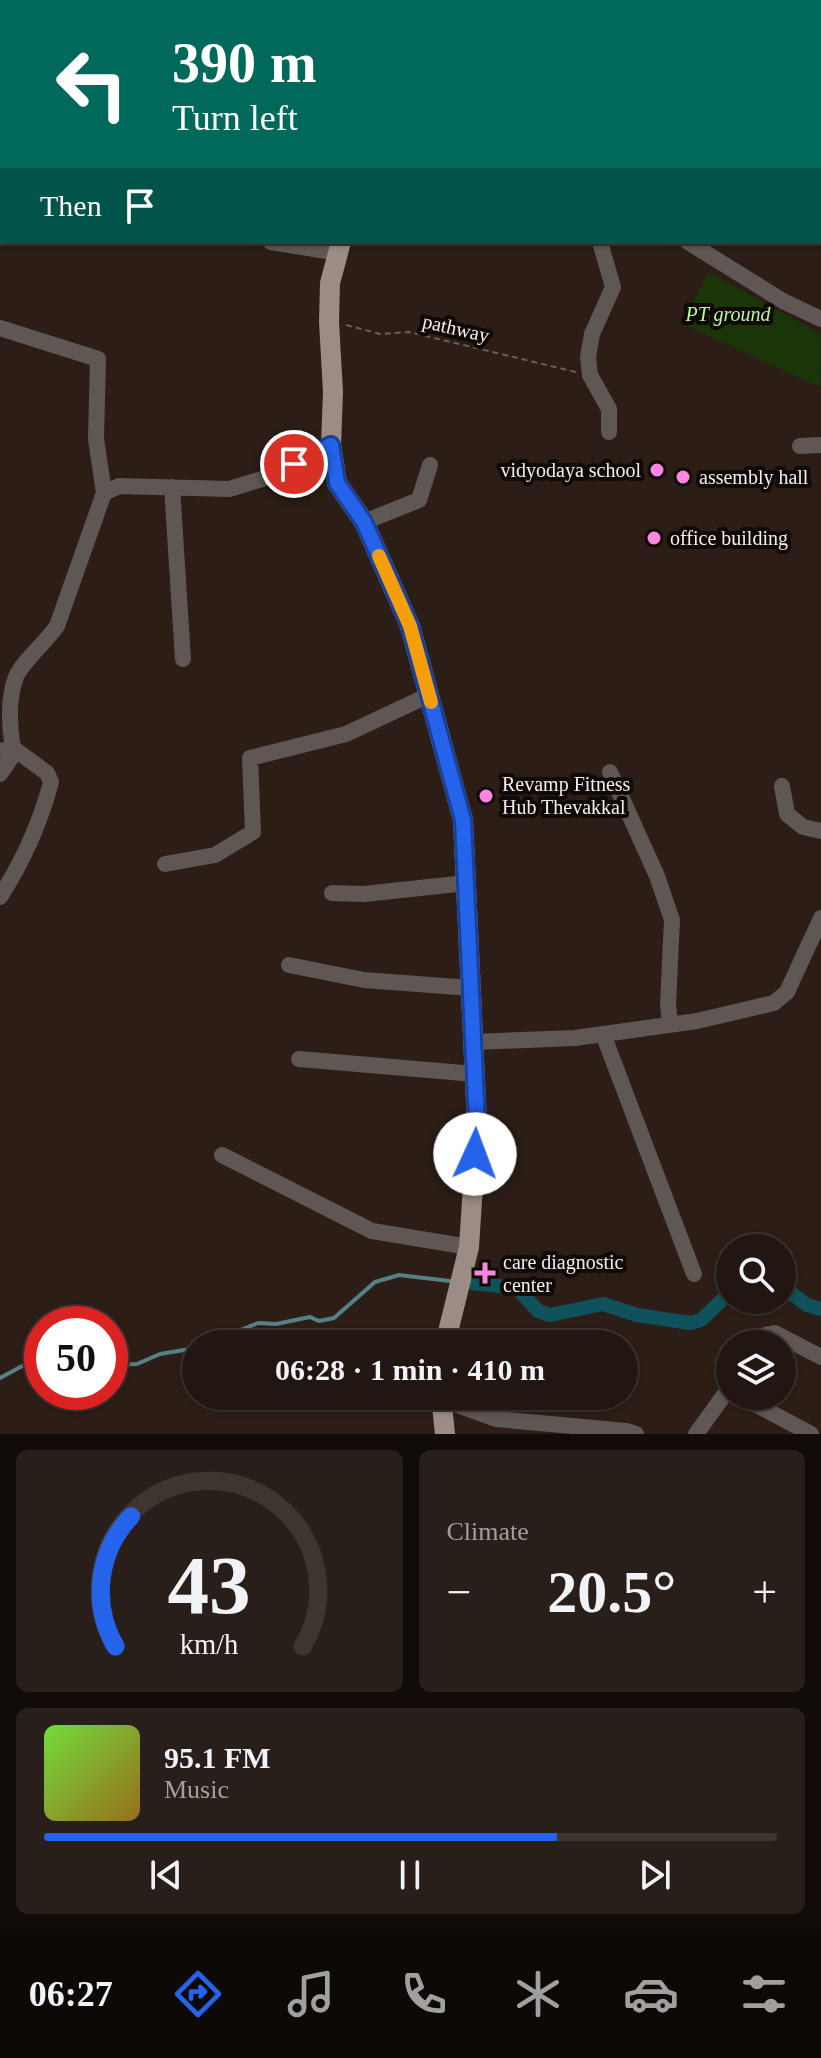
<!DOCTYPE html>
<meta charset="utf-8">
<style>
:root{--surface:#211611;--page:#291f1a;--text:#f1f3f6;--muted:#a29f9f;--line:#3e3531;--accent:#2563eb}
body{margin:0;font-family:Georgia,serif;background:var(--page);color:var(--text);height:100vh;display:flex;flex-direction:column;font-size:30px;white-space:nowrap}
*{box-sizing:border-box;margin:0}
p{font-size:26px;color:var(--muted)}
.icon{flex:none;width:44px;height:44px;fill:none;stroke:currentColor;stroke-width:2;stroke-linecap:round;stroke-linejoin:round}
.map{position:relative;height:1434px;overflow:hidden}
.sheet{display:flex;flex-direction:column;gap:16px;padding:16px;background:#120c09;flex:1}
.sheet>*{flex:none}
.top-card{position:absolute;left:0px;top:0px;width:822px;height:244px;box-shadow:0 2px 6px #0004,0 0 0 2px var(--line);background:#00695c;color:#fff;overflow:hidden}
.buttons{position:absolute;left:716px;top:1234px;display:grid;gap:16px}
.buttons a{display:grid;place-items:center;width:80px;height:80px;border-radius:50%;background:var(--surface);box-shadow:0 2px 6px #0004,0 0 0 2px var(--line);font-size:40px}
.speed{position:absolute;left:24px;top:1306px;display:flex;gap:16px;font-size:40px;font-weight:700;text-align:center}
.speed>*{display:grid;place-content:center;width:104px;height:104px;border-radius:50%;background:var(--surface);box-shadow:0 2px 6px #0004,0 0 0 2px var(--line);line-height:1}
.speed .limit{border:12px solid #d22;background:#fff;color:#111}
.pin{position:absolute;display:grid;place-items:center;width:68px;height:68px;color:#fff;margin:-34px;border:4px solid #fff;border-radius:50%;box-shadow:0 2px 8px #0007}
.me{position:absolute;width:88px;margin:-44px;rotate:2deg;stroke-linejoin:round;filter:drop-shadow(0 0 6px #0008)}
.turn{display:flex;align-items:center;gap:28px;height:168px;padding:0 40px;font-size:36px}
.turn .icon{width:104px;height:104px;stroke-width:2.5}
.turn b{display:block;font-size:56px;line-height:68px}
.then{display:flex;align-items:center;height:76px;padding:0 40px;background:#0003;gap:16px;font-size:30px}
.big{font-size:60px;font-weight:800;line-height:1.1}
.sheet .tile{flex:1;display:flex;flex-direction:column;justify-content:center;gap:12px;min-width:0;padding:0 28px;border-radius:12px;background:var(--page)}
.sheet .dial{align-items:center;gap:0}
.dial svg{height:208px;overflow:visible;fill:none;stroke:var(--line);stroke-width:7;stroke-linecap:round;text-anchor:middle}
.dial text{fill:var(--text);stroke:none}
.song{display:flex;align-items:center;gap:24px}
.cover{width:96px;height:96px;border-radius:12px;background:linear-gradient(135deg,hsl(100 70% 55%),hsl(40 70% 35%))}
.played{height:8px;border-radius:4px;background:linear-gradient(90deg,var(--accent) 70%,var(--line) 70%)}
.keys{display:flex;justify-content:space-around;direction:ltr}
.heat{display:flex;justify-content:space-between;align-items:center;font-size:44px;direction:ltr}
.sheet .tiles{flex:1;display:grid;gap:16px;grid-template-columns:1fr 1fr}
.tile:last-child{grid-column:span 2}
.trip{position:absolute;left:182px;top:1330px;width:456px;height:80px;border-radius:40px;background:var(--surface);box-shadow:0 2px 6px #0004,0 0 0 2px var(--line);font-weight:800;line-height:80px;text-align:center}
.menu{display:flex;height:128px;justify-content:space-around;align-items:center;background:#0d0907;color:var(--muted)}
.menu .icon{width:56px;height:56px}
.menu .on{color:var(--accent)}
.menu b{font-size:36px;color:var(--text)}
.map>svg:first-child{display:block}
.green{fill:#1a3508}
.lines{fill:none;stroke-linecap:round;stroke-linejoin:round}
.stream{stroke:#558186;stroke-width:4}
.canal{stroke:#0f525c;stroke-width:14}
.path{stroke:#6c5f59;stroke-width:2;stroke-dasharray:6 4;stroke-linecap:butt}
.minor{stroke:#5e5753;stroke-width:16}
.major{stroke:#9b8c85;stroke-width:20}
.route-casing{stroke:#184099;stroke-width:20}
.route{stroke:#2563eb;stroke-width:14}
.slow{stroke:#f59e0b;stroke-width:14}
.poi-dot{fill:#fe86e0;stroke:#0f0907;stroke-width:3}
.labels{text-anchor:middle;dominant-baseline:central;stroke-width:8;stroke-linejoin:round;paint-order:stroke}
.park-label{font-size:20px;font-style:italic;fill:#b9f79a;stroke:#0f0907}
.street-label{font-size:20px;fill:#f8eee9;stroke:#0f0907}
.poi-label{font-size:20px;fill:#f8eee9;stroke:#0f0907;text-anchor:start}
</style>
<div class="map">
<svg width="821" height="1434" viewBox="0 0 821 1434">
<rect width="100%" height="100%" fill="#2c1e17"/>
<!-- green -->
<path class="green" d="M 708,272 L 821,334 L 820,387 L 683,324 Z"/>
<g class="lines">
<!-- stream -->
<path class="stream" d="M 221,1344 L 243,1329 L 258,1323 L 276,1324 L 310,1317 L 319,1321 L 334,1318 L 375,1282 L 399,1275 L 450,1281
M 110,1365 L 137,1364 L 160,1354 L 196,1348
M 0,1378 L 24,1365 L 42,1360"/>
<!-- canal -->
<path class="canal" d="M 472,1283 L 517,1288 L 538,1311 L 550,1315 L 603,1304 L 637,1315 L 690,1323 L 701,1320 L 725,1297 L 730,1296
M 782,1291 L 787,1290 L 807,1305 L 821,1309"/>
<!-- path -->
<path class="path" d="M 346,325 L 380,334 L 409,332 L 576,372"/>
<!-- minor -->
<path class="minor" d="M 53,0 L 53,2
M 396,0 L 423,2
M 814,2 L 814,0
M 0,128 L 2,127
M 0,212 L 2,208
M 271,242 L 338,253
M 600,242 L 613,287 L 592,334 L 588,357 L 590,375 L 609,409 L 609,432
M 688,242 L 783,301 L 821,319
M 0,328 L 98,359 L 96,439 L 104,493
M 800,446 L 821,445
M 172,487 L 183,659
M 364,522 L 419,500 L 430,465
M 0,751 L 13,748 C 9,727 8,697 16,677 C 22,662 46,642 57,626 L 104,493 L 119,486 L 229,489 L 272,476 L 331,445
M 610,772 L 657,876 L 672,920 L 668,1004 L 670,1023
M 0,774 L 16,751
M 782,786 L 787,814 L 803,827 L 821,831
M 165,864 L 215,855 L 253,832 L 250,758 L 346,734 L 429,695
M 332,893 L 364,894 L 466,883
M 0,897 C 23,861 40,824 51,782 L 47,773 L 13,748
M 289,965 L 364,980 L 471,988
M 603,1034 L 694,1274
M 473,1042 L 575,1038 L 697,1021 L 774,1003 L 787,992 L 821,918
M 299,1059 L 475,1074
M 222,1155 L 372,1231 L 469,1247
M 759,1344 L 765,1335 L 775,1333 L 821,1357
M 740,1396 L 811,1434
M 441,1399 L 496,1419 L 626,1431 L 636,1434
M 696,1434 L 730,1387"/>
<!-- major -->
<path class="major" d="M 387,0 L 387,2
M 341,242 L 330,283 L 329,322 L 333,392 L 331,445 L 337,483 L 364,522 L 410,626 L 463,820 L 477,1123 L 469,1247 L 445,1344
M 441,1396 L 445,1434"/>
</g>
<g class="lines">
<!-- route casing -->
<g class="route-casing">
<path id="route" d="M 294,464 L 331,445 L 337,483 L 364,522 L 410,626 L 463,820 L 477,1123 L 475,1154"/>
</g>
<!-- route -->
<use href="#route" class="route"/>
<!-- slow -->
<path class="slow" d="M 379,556 L 410,626 L 431,702"/>
</g>
<!-- markers -->
<g class="poi-dot">
<circle cx="657" cy="470" r="8"/>
<circle cx="683" cy="477" r="8"/>
<circle cx="654" cy="538" r="8"/>
<circle cx="486" cy="796" r="8"/>
<path d="M481 1261h8v8h8v8h-8v8h-8v-8h-8v-8h8z"/>
</g>
<g class="labels">
<!-- park labels -->
<g class="park-label">
<text x="728" y="314">PT ground</text>
</g>
<!-- street labels -->
<g class="street-label">
<text transform="translate(456 328) rotate(13)">pathway</text>
</g>
<!-- poi labels -->
<g class="poi-label">
<text x="641" y="470" text-anchor="end">vidyodaya school</text>
<text x="699" y="477">assembly hall</text>
<text x="670" y="538">office building</text>
<text x="502" y="784">Revamp Fitness<tspan x="502" dy="23">Hub Thevakkal</tspan></text>
<text x="503" y="1262">care diagnostic<tspan x="503" dy="23">center</tspan></text>
</g>
</g>
</svg>
<div class="buttons">
<a><svg class="icon" aria-label="search" viewBox="0 0 24 24"><circle cx="10" cy="10" r="6"/><path d="M15 15l6 6"/></svg></a>
<a><svg class="icon" aria-label="layers" viewBox="0 0 24 24"><path d="M12 4l9 5-9 5-9-5zM3 14l9 5 9-5"/></svg></a>
</div>
<div class="speed"><div class="limit">50</div></div>
<div class="pin" style="left:294px;top:464px;background:#d93025"><svg class="icon" aria-label="arrive" viewBox="0 0 24 24"><path d="M6 21V4h12l-3 4 3 4H6"/></svg></div>
<svg class="me" style="left:475px;top:1154px" viewBox="-20 -20 40 40"><circle r="19" fill="#fff"/><path d="M0-13L10 11 0 6-10 11z" fill="#2563eb"/></svg>
<div class="trip">06:28 · 1 min · 410 m</div>
<div class="top-card">
<div class="turn"><svg class="icon" aria-label="left" viewBox="0 0 24 24"><path d="M17 20v-9H6M10 6l-5 5 5 5"/></svg><div><b>390 m</b>Turn left</div></div>
<div class="then">Then<svg class="icon" aria-label="arrive" viewBox="0 0 24 24"><path d="M6 21V4h12l-3 4 3 4H6"/></svg></div>
</div>
</div>
<section class="sheet">
<div class="tiles">
<div class="tile dial"><svg viewBox="0 0 100 80">
<path d="M14 69A42 42 0 1 1 86 69"/>
<path d="M14 69A42 42 0 0 1 20 19" stroke="#2563eb"/>
<text x="50" y="56" font-size="32" font-weight="700">43</text>
<text x="50" y="72" font-size="11">km/h</text>
</svg></div>
<div class="tile"><p>Climate</p>
<div class="heat"><a>−</a><b class="big">20.5°</b><a>+</a></div>
</div>
<div class="tile">
<div class="song"><i class="cover"></i><div><b>95.1 FM</b><p>Music</p></div></div>
<div class="played"></div>
<div class="keys"><svg class="icon" aria-label="previous" viewBox="0 0 24 24"><path d="M18 5L8 12l10 7zM5 5v14"/></svg><svg class="icon" aria-label="pause" viewBox="0 0 24 24"><path d="M8 5v14M16 5v14"/></svg><svg class="icon" aria-label="next" viewBox="0 0 24 24"><path d="M6 5l10 7-10 7zM19 5v14"/></svg></div>
</div>
</div>
</section>
<nav class="menu">
<b>06:27</b>
<svg class="icon on" aria-label="directions" viewBox="0 0 24 24"><path d="M12 3l9 9-9 9-9-9zM9 14v-3h6M13 9l2 2-2 2"/></svg>
<svg class="icon" aria-label="music" viewBox="0 0 24 24"><path d="M9 18V5l10-2v13"/><circle cx="6" cy="18" r="3"/><circle cx="16" cy="16" r="3"/></svg>
<svg class="icon" aria-label="phone" viewBox="0 0 24 24"><path d="M5 4h4l2 5-3 2q2 4 5 5l2-3 5 2v4C11 20 4 13 5 4z"/></svg>
<svg class="icon" aria-label="climate" viewBox="0 0 24 24"><path d="M12 3v18M4 7l16 10M4 17L20 7"/></svg>
<svg class="icon" aria-label="car" viewBox="0 0 24 24"><path d="M5 17H2v-5l4-1 3-4h7l3 4 3 1v5h-3M9 17h6M6 11h13"/><circle cx="7" cy="17" r="2"/><circle cx="17" cy="17" r="2"/></svg>
<svg class="icon" aria-label="filters" viewBox="0 0 24 24"><path d="M4 7h16M4 17h16"/><circle cx="9" cy="7" r="2"/><circle cx="15" cy="17" r="2"/></svg>
</nav>
